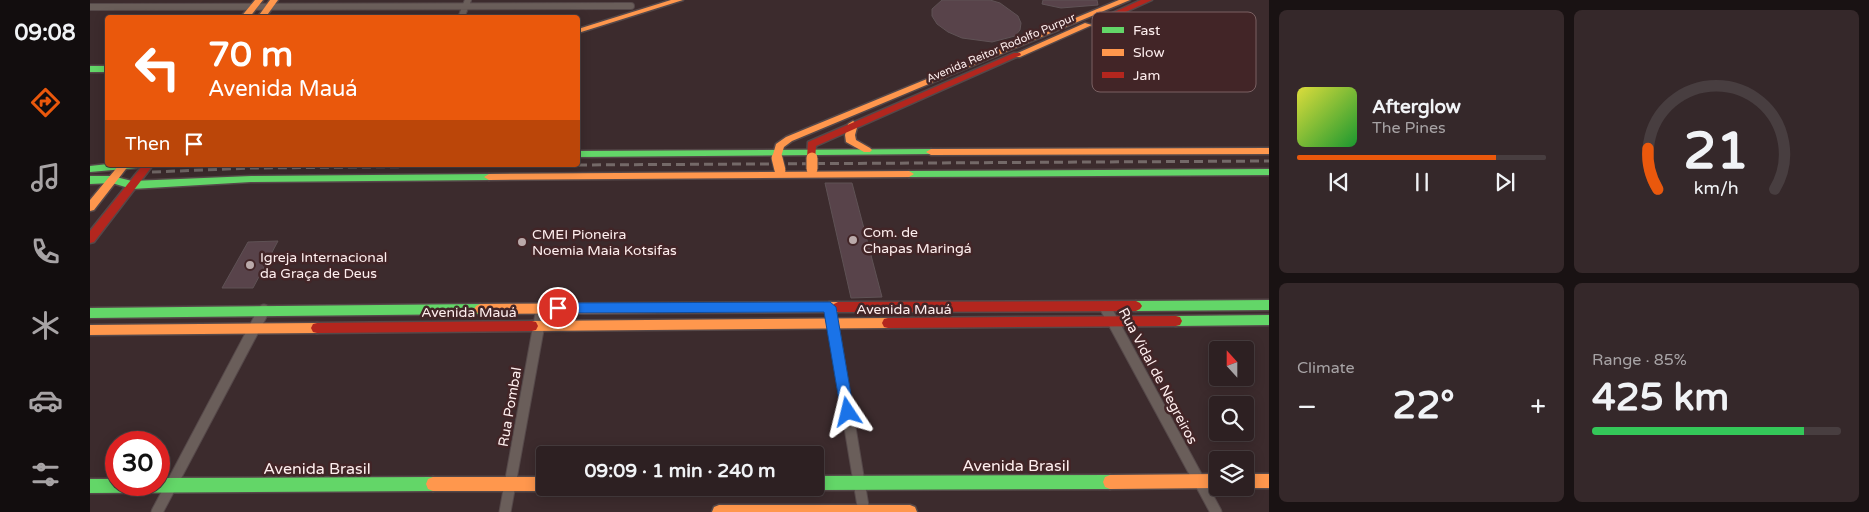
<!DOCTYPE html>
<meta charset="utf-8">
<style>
:root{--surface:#2d2022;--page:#35282a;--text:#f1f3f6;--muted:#a7a3a5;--line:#483e40;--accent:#ea580c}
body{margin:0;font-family:"Varela Round",sans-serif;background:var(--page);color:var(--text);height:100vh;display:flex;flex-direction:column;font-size:19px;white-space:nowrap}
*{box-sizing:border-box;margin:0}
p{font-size:16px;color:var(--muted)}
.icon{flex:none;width:28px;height:28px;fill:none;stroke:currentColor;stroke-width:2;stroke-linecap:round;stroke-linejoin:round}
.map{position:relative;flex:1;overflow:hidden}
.side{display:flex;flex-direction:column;gap:10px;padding:10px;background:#191213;width:600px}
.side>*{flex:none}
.top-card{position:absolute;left:15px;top:15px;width:475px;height:152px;border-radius:5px;box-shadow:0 2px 12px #0003,0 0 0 1px var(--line);background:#ea580c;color:#fff;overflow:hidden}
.needle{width:32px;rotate:339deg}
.fabs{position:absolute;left:1119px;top:341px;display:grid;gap:10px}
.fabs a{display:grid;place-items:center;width:45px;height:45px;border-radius:5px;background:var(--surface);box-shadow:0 2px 12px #0003,0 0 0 1px var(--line);font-size:25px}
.speed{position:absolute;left:15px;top:431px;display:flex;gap:10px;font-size:25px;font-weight:700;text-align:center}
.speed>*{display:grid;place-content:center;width:65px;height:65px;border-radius:50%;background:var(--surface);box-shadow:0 2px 12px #0003,0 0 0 1px var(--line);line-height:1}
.speed .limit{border:8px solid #d22;background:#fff;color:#111}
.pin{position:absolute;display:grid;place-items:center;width:42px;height:42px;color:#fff;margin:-21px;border:2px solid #fff;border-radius:50%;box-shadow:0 1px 5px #0007}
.me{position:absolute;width:55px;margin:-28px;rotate:350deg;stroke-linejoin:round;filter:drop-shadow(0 0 4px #0008)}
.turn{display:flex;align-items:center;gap:18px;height:105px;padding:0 20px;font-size:22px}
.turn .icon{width:65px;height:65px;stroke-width:2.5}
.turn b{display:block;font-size:35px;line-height:42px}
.then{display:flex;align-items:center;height:48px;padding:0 20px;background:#0003;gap:10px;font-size:19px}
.big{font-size:38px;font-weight:700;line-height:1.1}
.side .card{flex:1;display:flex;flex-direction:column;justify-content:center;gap:8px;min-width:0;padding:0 18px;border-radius:8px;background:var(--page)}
.side .dial{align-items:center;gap:0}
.dial svg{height:130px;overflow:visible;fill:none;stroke:var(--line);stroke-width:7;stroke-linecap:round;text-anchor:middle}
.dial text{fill:var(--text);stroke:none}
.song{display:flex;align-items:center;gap:15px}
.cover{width:60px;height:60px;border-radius:8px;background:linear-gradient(135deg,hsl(60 70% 55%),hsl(130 70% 35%))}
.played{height:5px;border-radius:2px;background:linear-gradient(90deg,var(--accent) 80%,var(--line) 80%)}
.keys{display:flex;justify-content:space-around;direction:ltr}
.heat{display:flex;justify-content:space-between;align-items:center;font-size:28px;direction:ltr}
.charge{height:8px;border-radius:4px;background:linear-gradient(90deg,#34c759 85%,var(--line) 0)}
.side .tiles{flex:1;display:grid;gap:10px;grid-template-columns:repeat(2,1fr)}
.trip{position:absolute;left:446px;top:446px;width:288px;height:50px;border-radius:5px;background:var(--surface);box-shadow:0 2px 12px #0003,0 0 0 1px var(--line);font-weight:700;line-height:50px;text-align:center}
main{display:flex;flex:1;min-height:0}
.menu{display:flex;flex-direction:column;width:90px;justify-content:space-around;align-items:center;background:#120d0e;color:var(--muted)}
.menu .icon{width:35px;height:35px}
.menu .selected{color:var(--accent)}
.menu b{font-size:22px;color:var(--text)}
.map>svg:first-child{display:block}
.building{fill:#58434a;stroke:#5f5255}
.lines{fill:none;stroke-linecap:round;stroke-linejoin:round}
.street-far1-casing{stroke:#554849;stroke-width:8}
.street-casing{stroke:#554849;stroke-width:13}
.fast-casing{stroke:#554849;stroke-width:3}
.slow-casing{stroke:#554849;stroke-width:3}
.jam-casing{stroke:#554849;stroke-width:3}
.street-far1{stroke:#6a5e5a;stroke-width:6}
.street{stroke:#6a5e5a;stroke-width:11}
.fast{fill:#63d668;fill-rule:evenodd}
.slow{fill:#ff974d;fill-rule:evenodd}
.jam{fill:#b3261e;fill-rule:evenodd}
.rail{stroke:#746968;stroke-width:3;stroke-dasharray:9 5;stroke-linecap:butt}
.slow-bridge-casing{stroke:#554849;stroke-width:13;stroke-linecap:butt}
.slow-bridge{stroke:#ff974d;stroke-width:11}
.route{fill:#1a73e8;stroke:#114b97}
.poi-dot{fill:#baaaaa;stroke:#422527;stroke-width:2}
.labels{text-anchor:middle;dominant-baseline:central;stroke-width:5;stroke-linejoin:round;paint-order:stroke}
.far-street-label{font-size:11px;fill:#feeeee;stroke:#422527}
.poi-label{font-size:14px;fill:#feeeee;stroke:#422527;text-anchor:start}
.street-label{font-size:14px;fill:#feeeee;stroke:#422527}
.near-street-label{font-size:16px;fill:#feeeee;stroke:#422527}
.key{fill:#422527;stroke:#7a6163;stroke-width:1}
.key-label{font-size:14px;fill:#feeeee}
</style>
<main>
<nav class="menu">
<b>09:08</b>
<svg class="icon selected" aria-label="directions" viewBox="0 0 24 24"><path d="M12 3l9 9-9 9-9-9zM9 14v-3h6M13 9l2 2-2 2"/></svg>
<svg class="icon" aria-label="music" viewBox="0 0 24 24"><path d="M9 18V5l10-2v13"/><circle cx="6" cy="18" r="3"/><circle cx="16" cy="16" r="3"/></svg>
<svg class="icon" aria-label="phone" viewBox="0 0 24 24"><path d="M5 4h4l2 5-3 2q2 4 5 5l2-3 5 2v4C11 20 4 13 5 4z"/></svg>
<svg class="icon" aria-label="climate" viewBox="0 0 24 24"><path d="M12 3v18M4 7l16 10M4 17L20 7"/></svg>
<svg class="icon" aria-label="car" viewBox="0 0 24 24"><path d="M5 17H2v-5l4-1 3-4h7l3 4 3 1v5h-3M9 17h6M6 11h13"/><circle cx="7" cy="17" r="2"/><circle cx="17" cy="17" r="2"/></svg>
<svg class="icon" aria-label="filters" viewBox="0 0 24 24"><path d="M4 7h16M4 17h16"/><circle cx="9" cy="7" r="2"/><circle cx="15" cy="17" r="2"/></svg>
</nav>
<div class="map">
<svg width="1179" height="512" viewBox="0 0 1179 512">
<rect width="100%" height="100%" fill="#3c2b2d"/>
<!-- building -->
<path class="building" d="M 852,0 L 900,0 L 910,3 L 928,16 L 931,23 L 930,30 L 925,36 L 902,42 L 872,38 L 858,32 L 847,24 L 842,16 L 842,9 Z
M 953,0 L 1007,0 L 1008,5 L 971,8 L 952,4 Z
M 735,183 L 762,183 L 792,297 L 761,298 Z
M 188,241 L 163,288 L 132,288 L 158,242 Z"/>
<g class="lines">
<!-- street-far1 casing -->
<g class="street-far1-casing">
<path id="street-far1" d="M 0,7 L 541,6
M 371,18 L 378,0"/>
</g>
<!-- street casing -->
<g class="street-casing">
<path id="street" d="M 740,307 L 774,512
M 1015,307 L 1126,512
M 67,512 L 174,310
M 415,512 L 452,308"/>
</g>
<!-- fast casing -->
<g class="fast-casing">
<path id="fast" d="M 0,66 L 18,66 L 18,72 L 0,72 Z
M 841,149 L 846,152 L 844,154 L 488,157 L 488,151 Z
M 18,164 L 18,165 L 51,165 L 46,168 L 0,172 L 0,166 Z
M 1179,169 L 1179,175 L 819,177 L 814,174 L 819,171 Z
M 399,174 L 404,177 L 399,180 L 161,182 L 42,189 L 22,183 L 0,184 L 0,176 L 22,176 L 42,181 L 161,176 Z
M 1179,300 L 1179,310 L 1046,311 L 1042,309 L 1040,306 L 1042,303 L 1046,301 Z
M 390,304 L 394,306 L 396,309 L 394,312 L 390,314 L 0,318 L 0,308 Z
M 1179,315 L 1179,325 L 1086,326 L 1082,325 L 1080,321 L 1082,317 L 1086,316 Z
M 1020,475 L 1025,477 L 1027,482 L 1025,487 L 1020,489 L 725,490 L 720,488 L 725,488 L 725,476 Z
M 343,477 L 348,479 L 350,484 L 348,489 L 343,491 L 0,493 L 0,479 L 26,479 L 26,485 L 69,485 L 69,478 Z"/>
</g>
<!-- slow casing -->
<g class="slow-casing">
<path id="slow" d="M 165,0 L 173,0 L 159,18 L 150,18 Z
M 180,0 L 188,0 L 175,18 L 167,18 Z
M 581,0 L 593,0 L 488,33 L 488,29 Z
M 1029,0 L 1040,0 L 702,141 L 694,147 L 690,160 L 687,161 L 682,158 L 686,144 L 696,137 Z
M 995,23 L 1002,25 L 930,57 L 924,57 L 923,55 Z
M 763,121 L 768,124 L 765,135 L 766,140 L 780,148 L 782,150 L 780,152 L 774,152 L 756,142 L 755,135 L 758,124 Z
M 1179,148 L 1179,154 L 841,155 L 836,152 L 841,149 Z
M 29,165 L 39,165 L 4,210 L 0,211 L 0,200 Z
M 819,171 L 824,174 L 819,177 L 399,180 L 394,177 L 399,174 Z
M 748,302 L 752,304 L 754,307 L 752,310 L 748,312 L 390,314 L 386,312 L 384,309 L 386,306 L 390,304 Z
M 798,318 L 802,319 L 804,323 L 802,327 L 798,328 L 442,331 L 438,330 L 436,326 L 438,322 L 442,321 Z
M 227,323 L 231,324 L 233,328 L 231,332 L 227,333 L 0,335 L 0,325 Z
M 1128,474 L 1128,488 L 1130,488 L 1128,488 L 1020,489 L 1015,487 L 1013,482 L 1015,477 L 1020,475 Z
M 1155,474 L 1179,474 L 1179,488 L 1153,488 L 1155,488 Z
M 343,477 L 455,477 L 455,488 L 461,488 L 455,491 L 343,491 L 338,489 L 336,484 L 338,479 Z
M 629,505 L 820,505 L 825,507 L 827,512 L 622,512 L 624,507 Z"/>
</g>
<!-- jam casing -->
<g class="jam-casing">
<path id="jam" d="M 1051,0 L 1062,0 L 1029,15 L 1022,13 Z
M 924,53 L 930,53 L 931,55 L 726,146 L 725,160 L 722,161 L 717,158 L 718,142 Z
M 53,165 L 63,165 L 4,242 L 0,243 L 0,231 Z
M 1046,301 L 1050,303 L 1052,306 L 1050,309 L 1046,311 L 748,312 L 744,310 L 742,307 L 744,304 L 748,302 Z
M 1086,316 L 1090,317 L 1092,321 L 1090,325 L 1086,326 L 798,328 L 794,327 L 792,323 L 794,319 L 798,318 Z
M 442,321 L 446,322 L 448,326 L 446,330 L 442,331 L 227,333 L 223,332 L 221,328 L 223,324 L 227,323 Z"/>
</g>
<!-- street-far1 -->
<use href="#street-far1" class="street-far1"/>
<!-- street -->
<use href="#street" class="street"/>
<!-- fast -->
<use href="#fast" class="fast"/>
<!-- slow -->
<use href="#slow" class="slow"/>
<!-- jam -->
<use href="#jam" class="jam"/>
<!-- rail -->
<path class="rail" d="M 488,165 L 1179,161
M 62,172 L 163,168 L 484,165"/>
<!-- slow-bridge casing -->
<g class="slow-bridge-casing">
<path id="slow-bridge" d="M 687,158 L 690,170
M 722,158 L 722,169"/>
</g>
<!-- slow-bridge -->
<use href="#slow-bridge" class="slow-bridge"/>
</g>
<!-- route -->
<path class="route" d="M 740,302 L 746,307 L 764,412 L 762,417 L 758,418 L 753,417 L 751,412 L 734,312 L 468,313 L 462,308 L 468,303 Z"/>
<!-- markers -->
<g class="poi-dot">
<circle cx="763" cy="240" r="5"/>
<circle cx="432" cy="242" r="5"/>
<circle cx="160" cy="265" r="5"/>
</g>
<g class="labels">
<!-- far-street labels -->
<g class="far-street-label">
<text transform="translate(911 48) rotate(-23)">Avenida Reitor Rodolfo Purpur</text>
</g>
<!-- poi labels -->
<g class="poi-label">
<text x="773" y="232">Com. de<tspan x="773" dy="16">Chapas Maringá</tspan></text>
<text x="442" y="234">CMEI Pioneira<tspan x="442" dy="16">Noemia Maia Kotsifas</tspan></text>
<text x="170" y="257">Igreja Internacional<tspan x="170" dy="16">da Graça de Deus</tspan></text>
</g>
<!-- street labels -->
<g class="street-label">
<text x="814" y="309">Avenida Mauá</text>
<text x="379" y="312">Avenida Mauá</text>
<text transform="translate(1068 376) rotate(62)">Rua Vidal de Negreiros</text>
<text transform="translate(420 407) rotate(-80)">Rua Pombal</text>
</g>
<!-- near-street labels -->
<g class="near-street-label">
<text x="926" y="466">Avenida Brasil</text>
<text x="227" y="469">Avenida Brasil</text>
</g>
</g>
<!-- legend -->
<rect x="1002" y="12" width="164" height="80" rx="8" class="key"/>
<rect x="1012" y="27" width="22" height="6" fill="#63d668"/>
<rect x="1012" y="49" width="22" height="7" fill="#ff974d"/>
<rect x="1012" y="72" width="22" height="6" fill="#b3261e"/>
<g class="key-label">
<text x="1043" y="35">Fast</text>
<text x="1043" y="57">Slow</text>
<text x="1043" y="80">Jam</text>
</g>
</svg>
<div class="fabs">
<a><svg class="needle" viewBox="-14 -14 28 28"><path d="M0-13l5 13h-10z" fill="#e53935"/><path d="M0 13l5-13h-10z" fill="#a7a3a5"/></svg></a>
<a><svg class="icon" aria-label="search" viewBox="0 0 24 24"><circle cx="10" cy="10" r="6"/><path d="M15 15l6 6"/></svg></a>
<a><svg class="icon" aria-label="layers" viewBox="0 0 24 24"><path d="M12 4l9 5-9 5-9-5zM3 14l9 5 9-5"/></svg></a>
</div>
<div class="speed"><div class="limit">30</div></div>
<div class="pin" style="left:468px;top:308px;background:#d93025"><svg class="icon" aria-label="arrive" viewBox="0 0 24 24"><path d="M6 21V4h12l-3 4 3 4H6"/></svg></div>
<svg class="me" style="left:758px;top:412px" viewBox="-20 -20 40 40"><path d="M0-17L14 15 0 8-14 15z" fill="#1a73e8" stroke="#fff" stroke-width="4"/></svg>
<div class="trip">09:09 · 1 min · 240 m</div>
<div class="top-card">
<div class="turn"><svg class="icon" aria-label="left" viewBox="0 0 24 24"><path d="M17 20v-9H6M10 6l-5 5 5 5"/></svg><div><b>70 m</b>Avenida Mauá</div></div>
<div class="then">Then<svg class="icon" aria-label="arrive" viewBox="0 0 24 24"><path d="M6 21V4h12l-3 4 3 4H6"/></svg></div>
</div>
</div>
<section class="side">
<div class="tiles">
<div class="card">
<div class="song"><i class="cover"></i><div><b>Afterglow</b><p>The Pines</p></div></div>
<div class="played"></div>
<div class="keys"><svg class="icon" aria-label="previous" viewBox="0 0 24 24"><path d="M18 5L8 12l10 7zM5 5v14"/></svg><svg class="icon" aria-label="pause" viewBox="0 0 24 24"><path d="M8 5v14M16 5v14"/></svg><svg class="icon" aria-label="next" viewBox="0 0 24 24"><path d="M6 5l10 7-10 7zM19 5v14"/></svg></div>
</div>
<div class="card dial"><svg viewBox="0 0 100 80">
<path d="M14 69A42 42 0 1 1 86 69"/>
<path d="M14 69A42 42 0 0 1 8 44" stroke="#ea580c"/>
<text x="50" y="56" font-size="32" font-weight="700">21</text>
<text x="50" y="72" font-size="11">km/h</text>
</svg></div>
<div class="card"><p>Climate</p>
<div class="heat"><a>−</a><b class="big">22°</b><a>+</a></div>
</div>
<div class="card"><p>Range · 85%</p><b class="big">425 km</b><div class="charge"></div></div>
</div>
</section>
</main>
